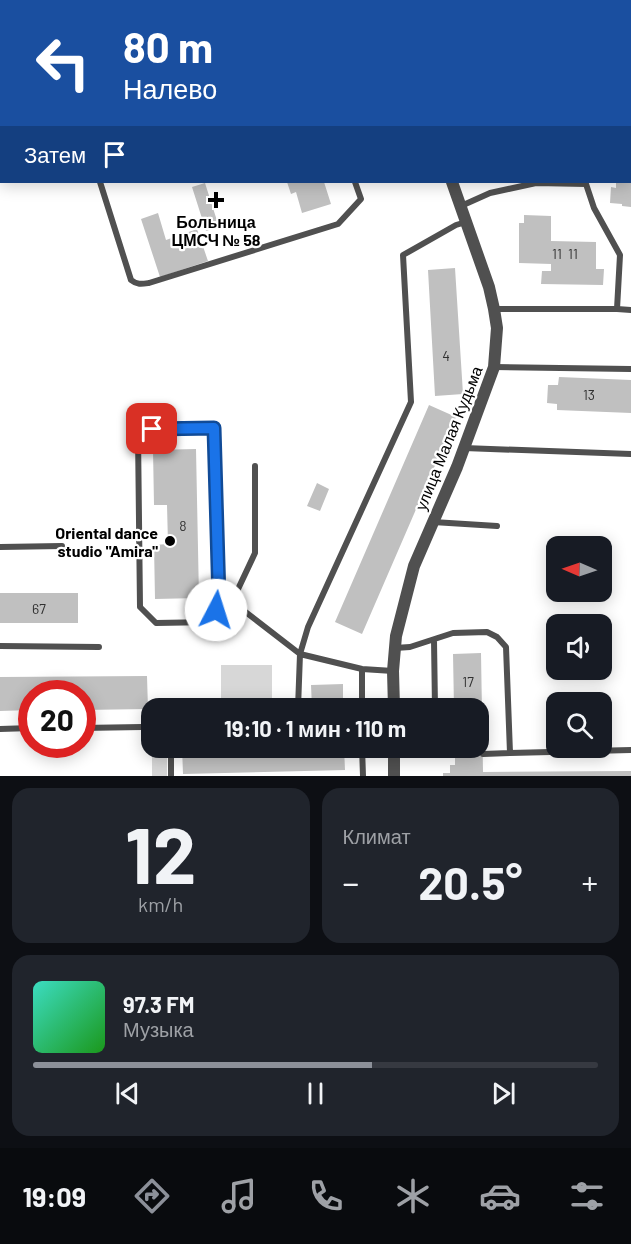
<!DOCTYPE html>
<html lang="ru">
<meta charset="utf-8">
<style>
:root{--surface:#171b24;--page:#20242c;--text:#f1f3f6;--muted:#9ea1a6;--line:#363941;--accent:#8c9099}
body{margin:0;font-family:Barlow,sans-serif;background:var(--page);color:var(--text);height:100vh;display:flex;flex-direction:column;font-size:22px;white-space:nowrap}
*{box-sizing:border-box;margin:0}
p{font-size:20px;color:var(--muted)}
.icon{flex:none;width:33px;height:33px;fill:none;stroke:currentColor;stroke-width:2;stroke-linecap:round;stroke-linejoin:round}
.map{position:relative;height:776px;overflow:hidden}
.panel{display:flex;flex-direction:column;gap:12px;padding:12px;background:#0d0f14;flex:1}
.panel>*{flex:none}
.guide{position:absolute;left:0px;top:0px;width:632px;height:183px;box-shadow:0 3px 15px #0003;background:#1a4fa0;color:#fff;overflow:hidden}
.needle{width:39px;rotate:272deg}
.controls{position:absolute;left:546px;top:536px;display:grid;gap:12px}
.controls a{display:grid;place-items:center;width:66px;height:66px;border-radius:12px;background:var(--surface);box-shadow:0 3px 15px #0003;font-size:30px}
.speed{position:absolute;left:18px;top:680px;display:flex;gap:12px;font-size:30px;font-weight:700;text-align:center}
.speed>*{display:grid;place-content:center;width:78px;height:78px;border-radius:50%;background:var(--surface);box-shadow:0 3px 15px #0003;line-height:1}
.speed .limit{border:9px solid #d22;background:#fff;color:#111}
.pin{position:absolute;display:grid;place-items:center;width:51px;height:51px;color:#fff;margin:-26px;border-radius:12px;box-shadow:0 3px 9px #0006}
.me{position:absolute;width:66px;margin:-33px;rotate:5deg;stroke-linejoin:round;filter:drop-shadow(0 0 4px #0008)}
.turn{display:flex;align-items:center;gap:21px;height:126px;padding:0 24px;font-size:27px}
.turn .icon{width:78px;height:78px;stroke-width:2.5}
.turn b{display:block;font-size:42px;line-height:51px}
.then{display:flex;align-items:center;height:57px;padding:0 24px;background:#0003;gap:12px;font-size:22px}
.big{font-size:45px;font-weight:700;line-height:1.1}
.panel .card{flex:1;display:flex;flex-direction:column;justify-content:center;gap:9px;min-width:0;padding:0 21px;border-radius:18px;background:var(--page)}
.panel .dial{align-items:center;gap:0}
.dial b{font-size:78px;line-height:1}
.song{display:flex;align-items:center;gap:18px}
.cover{width:72px;height:72px;border-radius:9px;background:linear-gradient(135deg,hsl(170 70% 55%),hsl(120 70% 35%))}
.played{height:6px;border-radius:3px;background:linear-gradient(90deg,var(--accent) 60%,var(--line) 60%)}
.keys{display:flex;justify-content:space-around;direction:ltr}
.heat{display:flex;justify-content:space-between;align-items:center;font-size:33px;direction:ltr}
.panel .tiles{flex:1;display:grid;gap:12px;grid-template-columns:1fr 1fr}
.card:last-child{grid-column:span 2}
.trip{position:absolute;left:141px;top:698px;width:348px;height:60px;border-radius:18px;background:var(--surface);box-shadow:0 3px 15px #0003;font-weight:700;line-height:60px;text-align:center}
.tab-bar{display:flex;height:96px;justify-content:space-around;align-items:center;background:#090b0e;color:var(--muted)}
.tab-bar .icon{width:42px;height:42px}
.tab-bar .on{color:var(--accent)}
.tab-bar b{font-size:27px;color:var(--text)}
.map>svg:first-child{display:block}
.green{fill:#d7d7d7}
.building{fill:#c0c0c0}
.lines{fill:none;stroke-linecap:round;stroke-linejoin:round}
.service{stroke:#505050;stroke-width:6}
.minor{stroke:#505050;stroke-width:12}
.route-casing{stroke:#114b97;stroke-width:15}
.route{stroke:#1a73e8;stroke-width:10}
.poi-dot{fill:#000;stroke:#fff;stroke-width:2}
.labels{text-anchor:middle;dominant-baseline:central;stroke-width:4.5;stroke-linejoin:round;paint-order:stroke}
.number-label{font-size:14px;fill:#303030}
.poi-label{font-size:16px;font-weight:bold;fill:#000;stroke:#fff}
.street-label{font-size:16px;fill:#000;stroke:#fff}
</style>
<div class="map">
<svg width="631" height="776" viewBox="0 0 631 776">
<rect width="100%" height="100%" fill="#fff"/>
<!-- green -->
<path class="green" d="M 221,665 L 272,665 L 272,708 L 221,708 Z
M 152,747 L 167,747 L 167,776 L 152,776 Z"/>
<!-- building -->
<path class="building" d="M 287,182 L 324,182 L 331,204 L 302,213 L 296,192 L 291,194 Z
M 616,182 L 631,182 L 631,207 L 622,206 L 622,204 L 610,203 L 611,187 L 616,188 Z
M 205,183 L 219,227 L 206,231 L 192,187 Z
M 158,213 L 166,240 L 197,229 L 208,261 L 160,277 L 141,219 Z
M 524,215 L 551,216 L 551,241 L 596,242 L 596,269 L 604,269 L 603,285 L 541,284 L 542,271 L 551,271 L 551,264 L 519,263 L 519,223 L 524,223 Z
M 455,268 L 463,394 L 435,396 L 428,270 Z
M 559,377 L 631,380 L 631,413 L 557,410 L 557,404 L 547,403 L 548,385 L 558,385 Z
M 429,405 L 456,417 L 362,634 L 335,622 Z
M 196,449 L 199,598 L 155,599 L 154,545 L 168,544 L 167,505 L 154,505 L 153,450 Z
M 317,483 L 329,489 L 320,511 L 307,506 Z
M 0,593 L 78,593 L 78,623 L 0,623 Z
M 481,653 L 483,772 L 631,771 L 631,776 L 443,776 L 443,773 L 450,773 L 450,765 L 455,765 L 455,747 L 478,747 L 478,708 L 454,708 L 453,654 Z
M 147,676 L 148,709 L 82,710 L 82,693 L 32,693 L 32,710 L 0,711 L 0,677 Z
M 343,684 L 343,708 L 312,708 L 311,685 Z
M 182,747 L 344,747 L 345,770 L 183,774 Z"/>
<g class="lines">
<!-- service -->
<path class="service" d="M 41,0 L 42,2
M 294,0 L 294,2
M 630,129 L 631,133
M 630,146 L 631,146
M 100,182 L 131,280 C 137,285 142,284 149,283 L 338,224 L 361,199 L 355,182
M 461,206 L 490,193 L 536,183 L 586,184 L 594,208 L 620,255 L 617,309 L 494,309
M 617,309 L 631,310
M 494,367 L 630,369
M 464,448 L 631,454
M 433,522 L 497,526
M 0,547 L 62,546
M 219,599 L 212,622 L 156,623 L 140,607 L 138,434 L 152,429 L 214,428 L 219,599 L 243,610 L 300,654 L 362,669 L 393,671
M 231,604 L 255,553 L 255,466
M 434,640 L 435,708
M 0,646 L 99,647
M 395,648 L 410,647 L 453,633 L 487,632 L 497,637 L 506,647 L 510,753 L 631,750
M 362,669 L 362,708
M 298,708 L 300,654 L 308,627 L 411,402 L 403,255 L 456,225 L 466,222
M 82,728 L 142,727
M 0,729 L 32,728
M 171,747 L 171,776
M 362,747 L 363,776
M 435,747 L 435,754 L 455,755
M 483,754 L 510,753"/>
<!-- minor -->
<path class="minor" d="M 391,0 L 392,2
M 394,708 L 393,671 L 396,636 L 414,566 L 457,467 L 494,367 L 497,328 L 494,309 L 489,287 L 452,182
M 394,747 L 394,776"/>
</g>
<g class="lines">
<!-- route casing -->
<g class="route-casing">
<path id="route" d="M 152,429 L 214,428 L 219,599 L 216,610"/>
</g>
<!-- route -->
<use href="#route" class="route"/>
</g>
<!-- markers -->
<g class="poi-dot">
<path d="M213 191h6v6h6v6h-6v6h-6v-6h-6v-6h6z"/>
<circle cx="170" cy="541" r="6"/>
</g>
<g class="labels">
<!-- number labels -->
<g class="number-label">
<text x="557" y="253">11</text>
<text x="573" y="253">11</text>
<text x="446" y="355">4</text>
<text x="589" y="394">13</text>
<text x="183" y="525">8</text>
<text x="39" y="608">67</text>
<text x="468" y="681">17</text>
</g>
<!-- poi labels -->
<g class="poi-label">
<text x="216" y="221">Больница<tspan x="216" dy="18">ЦМСЧ № 58</tspan></text>
<text x="158" y="532" text-anchor="end">Oriental dance<tspan x="158" dy="18">studio "Amira"</tspan></text>
</g>
<!-- street labels -->
<g class="street-label">
<text transform="translate(448 438) rotate(-68)">улица Малая Кудьма</text>
</g>
</g>
</svg>
<div class="controls">
<a><svg class="needle" viewBox="-14 -14 28 28"><path d="M0-13l5 13h-10z" fill="#e53935"/><path d="M0 13l5-13h-10z" fill="#9ea1a6"/></svg></a>
<a><svg class="icon" aria-label="sound" viewBox="0 0 24 24"><path d="M4 9h4l5-4v14l-5-4H4zM17 9q2 3 0 6"/></svg></a>
<a><svg class="icon" aria-label="search" viewBox="0 0 24 24"><circle cx="10" cy="10" r="6"/><path d="M15 15l6 6"/></svg></a>
</div>
<div class="speed"><div class="limit">20</div></div>
<div class="pin" style="left:152px;top:429px;background:#d93025"><svg class="icon" aria-label="arrive" viewBox="0 0 24 24"><path d="M6 21V4h12l-3 4 3 4H6"/></svg></div>
<svg class="me" style="left:216px;top:610px" viewBox="-20 -20 40 40"><circle r="19" fill="#fff"/><path d="M0-13L10 11 0 6-10 11z" fill="#1a73e8"/></svg>
<div class="trip">19:10 · 1 мин · 110 m</div>
<div class="guide">
<div class="turn"><svg class="icon" aria-label="left" viewBox="0 0 24 24"><path d="M17 20v-9H6M10 6l-5 5 5 5"/></svg><div><b>80 m</b>Налево</div></div>
<div class="then">Затем<svg class="icon" aria-label="arrive" viewBox="0 0 24 24"><path d="M6 21V4h12l-3 4 3 4H6"/></svg></div>
</div>
</div>
<section class="panel">
<div class="tiles">
<div class="card dial"><b>12</b><p>km/h</p></div>
<div class="card"><p>Климат</p>
<div class="heat"><a>−</a><b class="big">20.5°</b><a>+</a></div>
</div>
<div class="card">
<div class="song"><i class="cover"></i><div><b>97.3 FM</b><p>Музыка</p></div></div>
<div class="played"></div>
<div class="keys"><svg class="icon" aria-label="previous" viewBox="0 0 24 24"><path d="M18 5L8 12l10 7zM5 5v14"/></svg><svg class="icon" aria-label="pause" viewBox="0 0 24 24"><path d="M8 5v14M16 5v14"/></svg><svg class="icon" aria-label="next" viewBox="0 0 24 24"><path d="M6 5l10 7-10 7zM19 5v14"/></svg></div>
</div>
</div>
</section>
<nav class="tab-bar">
<b>19:09</b>
<svg class="icon on" aria-label="directions" viewBox="0 0 24 24"><path d="M12 3l9 9-9 9-9-9zM9 14v-3h6M13 9l2 2-2 2"/></svg>
<svg class="icon" aria-label="music" viewBox="0 0 24 24"><path d="M9 18V5l10-2v13"/><circle cx="6" cy="18" r="3"/><circle cx="16" cy="16" r="3"/></svg>
<svg class="icon" aria-label="phone" viewBox="0 0 24 24"><path d="M5 4h4l2 5-3 2q2 4 5 5l2-3 5 2v4C11 20 4 13 5 4z"/></svg>
<svg class="icon" aria-label="climate" viewBox="0 0 24 24"><path d="M12 3v18M4 7l16 10M4 17L20 7"/></svg>
<svg class="icon" aria-label="car" viewBox="0 0 24 24"><path d="M5 17H2v-5l4-1 3-4h7l3 4 3 1v5h-3M9 17h6M6 11h13"/><circle cx="7" cy="17" r="2"/><circle cx="17" cy="17" r="2"/></svg>
<svg class="icon" aria-label="filters" viewBox="0 0 24 24"><path d="M4 7h16M4 17h16"/><circle cx="9" cy="7" r="2"/><circle cx="15" cy="17" r="2"/></svg>
</nav>
